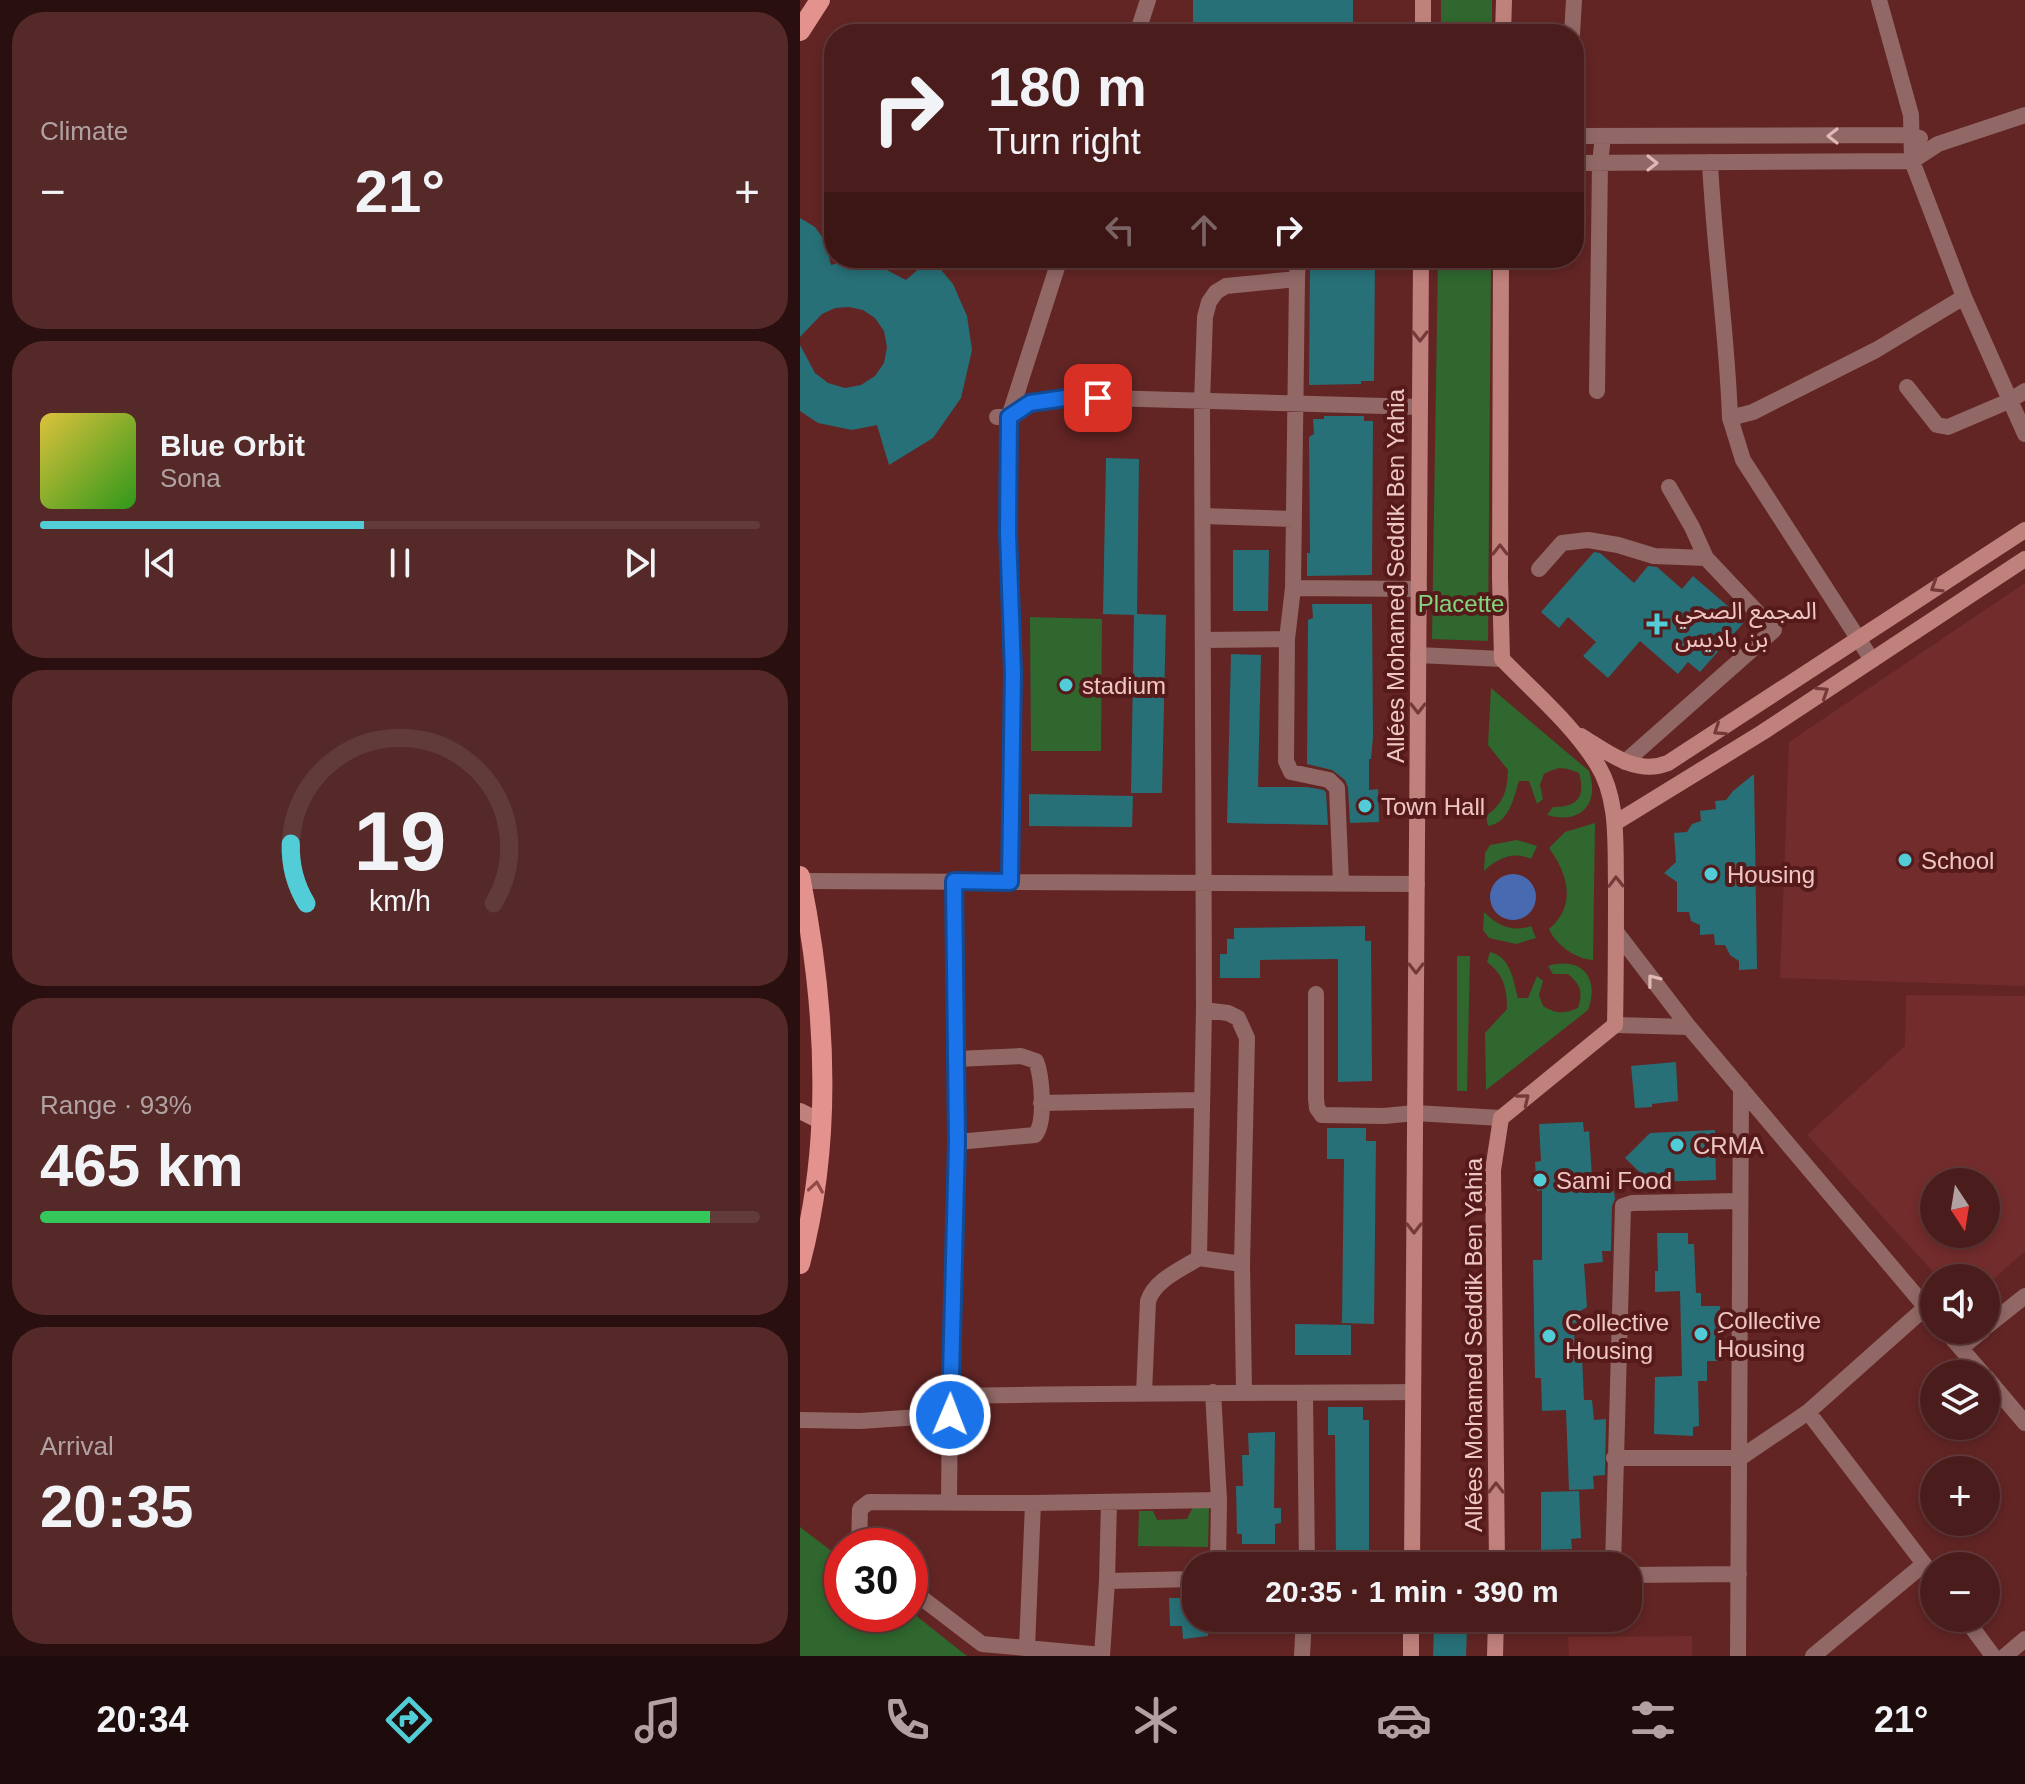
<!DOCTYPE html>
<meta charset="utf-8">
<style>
:root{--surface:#4a1c1b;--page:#542928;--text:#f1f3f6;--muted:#b2a1a3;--line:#613a3a;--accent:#52ccd6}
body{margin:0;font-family:Arial,"Noto Sans Arabic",sans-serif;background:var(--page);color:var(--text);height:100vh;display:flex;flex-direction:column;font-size:30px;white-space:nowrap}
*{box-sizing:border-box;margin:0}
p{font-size:26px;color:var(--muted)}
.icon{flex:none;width:44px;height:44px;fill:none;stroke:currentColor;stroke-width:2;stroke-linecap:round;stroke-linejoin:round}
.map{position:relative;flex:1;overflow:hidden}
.drawer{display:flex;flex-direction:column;gap:12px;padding:12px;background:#290f0f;width:800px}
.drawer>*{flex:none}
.banner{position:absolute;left:24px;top:24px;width:760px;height:244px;border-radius:32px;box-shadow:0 4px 12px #0003,0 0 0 2px var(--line);background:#4a1c1b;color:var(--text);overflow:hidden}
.needle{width:52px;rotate:168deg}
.fabs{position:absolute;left:1120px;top:1168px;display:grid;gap:16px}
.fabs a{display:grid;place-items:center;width:80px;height:80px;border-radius:50%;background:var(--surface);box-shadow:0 4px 12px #0003,0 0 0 2px var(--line);font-size:40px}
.speed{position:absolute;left:24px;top:1528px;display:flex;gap:16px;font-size:40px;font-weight:700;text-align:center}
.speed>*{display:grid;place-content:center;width:104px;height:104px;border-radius:50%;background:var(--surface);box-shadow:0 4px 12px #0003,0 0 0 2px var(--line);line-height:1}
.speed .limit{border:12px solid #d22;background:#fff;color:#111}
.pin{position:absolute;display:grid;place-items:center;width:68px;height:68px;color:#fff;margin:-34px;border-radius:16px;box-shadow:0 4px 12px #0006}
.me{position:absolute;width:88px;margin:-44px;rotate:1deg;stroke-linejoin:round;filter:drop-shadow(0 0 6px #0008)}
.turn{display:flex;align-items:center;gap:28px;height:168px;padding:0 32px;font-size:36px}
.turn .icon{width:104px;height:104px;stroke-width:2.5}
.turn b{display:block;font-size:56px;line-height:68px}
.lanes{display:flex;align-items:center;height:76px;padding:0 32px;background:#0003;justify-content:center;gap:40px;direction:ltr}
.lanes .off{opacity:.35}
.big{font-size:60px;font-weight:600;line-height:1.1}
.drawer .tile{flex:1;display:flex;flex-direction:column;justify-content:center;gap:12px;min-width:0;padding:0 28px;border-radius:32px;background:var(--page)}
.drawer .dial{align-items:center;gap:0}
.dial svg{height:208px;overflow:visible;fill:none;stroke:var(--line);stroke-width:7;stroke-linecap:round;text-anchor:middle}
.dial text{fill:var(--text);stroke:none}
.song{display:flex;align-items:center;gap:24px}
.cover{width:96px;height:96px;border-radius:12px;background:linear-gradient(135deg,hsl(50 70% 55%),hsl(110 70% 35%))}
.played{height:8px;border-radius:4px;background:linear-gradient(90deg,var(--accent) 45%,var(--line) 45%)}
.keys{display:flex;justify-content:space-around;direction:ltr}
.heat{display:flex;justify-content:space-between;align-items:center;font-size:44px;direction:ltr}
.charge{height:12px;border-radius:6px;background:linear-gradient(90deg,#34c759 93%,var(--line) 0)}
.trip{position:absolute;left:382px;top:1552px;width:460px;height:80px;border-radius:32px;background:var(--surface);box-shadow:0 4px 12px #0003,0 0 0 2px var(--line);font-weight:600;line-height:80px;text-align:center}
.tabs{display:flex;height:128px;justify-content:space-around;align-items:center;background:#1e0b0b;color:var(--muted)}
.tabs .icon{width:56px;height:56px}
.tabs .selected{color:var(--accent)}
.tabs b{font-size:36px;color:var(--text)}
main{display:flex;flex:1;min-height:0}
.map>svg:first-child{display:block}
.built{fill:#722c2b;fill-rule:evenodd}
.green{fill:#2f672e}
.water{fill:#476ab1}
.building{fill:#277077}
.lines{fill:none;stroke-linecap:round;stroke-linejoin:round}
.street{stroke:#916865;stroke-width:16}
.secondary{stroke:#c0807c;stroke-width:16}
.primary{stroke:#e4928d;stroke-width:20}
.oneway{stroke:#e0b9b6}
.oneway2{stroke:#763937}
.oneway3{stroke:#8f4a48}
.route-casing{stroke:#114b97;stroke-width:20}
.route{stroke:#1a73e8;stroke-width:14}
.poi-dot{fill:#52ccd6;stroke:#561a1a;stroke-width:3}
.labels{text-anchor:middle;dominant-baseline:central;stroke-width:8;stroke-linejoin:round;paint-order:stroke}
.street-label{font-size:24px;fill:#eec7c4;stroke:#561a1a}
.park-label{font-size:24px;fill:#80d77d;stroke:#561a1a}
.poi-label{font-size:24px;fill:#eec7c4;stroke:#561a1a;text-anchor:start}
</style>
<main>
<section class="drawer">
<div class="tile"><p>Climate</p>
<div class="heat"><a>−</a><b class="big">21°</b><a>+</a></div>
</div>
<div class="tile">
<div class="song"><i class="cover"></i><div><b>Blue Orbit</b><p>Sona</p></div></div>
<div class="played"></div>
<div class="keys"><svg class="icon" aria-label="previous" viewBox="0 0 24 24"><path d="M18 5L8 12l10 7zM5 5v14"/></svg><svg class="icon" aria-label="pause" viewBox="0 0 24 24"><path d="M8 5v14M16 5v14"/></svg><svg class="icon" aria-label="next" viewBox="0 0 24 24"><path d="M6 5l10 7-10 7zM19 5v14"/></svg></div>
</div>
<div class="tile dial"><svg viewBox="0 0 100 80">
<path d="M14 69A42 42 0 1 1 86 69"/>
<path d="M14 69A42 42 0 0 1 8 46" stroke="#52ccd6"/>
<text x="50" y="56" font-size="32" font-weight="700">19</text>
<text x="50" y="72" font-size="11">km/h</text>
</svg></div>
<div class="tile"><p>Range · 93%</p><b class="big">465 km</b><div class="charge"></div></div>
<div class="tile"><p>Arrival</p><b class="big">20:35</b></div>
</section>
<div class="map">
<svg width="1225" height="1656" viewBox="0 0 1225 1656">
<rect width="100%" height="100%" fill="#622524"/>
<!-- built -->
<path class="built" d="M 1225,583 L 1225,986 L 980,978 L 989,742 Z
M 1106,995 L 1225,996 L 1225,1251 L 1186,1286 L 1186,1278 L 1139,1278 L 1007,1135 L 1105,1046 ZM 1134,1182 L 1186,1182 L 1186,1234 L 1134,1234 Z
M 892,1636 L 892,1656 L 769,1656 L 768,1637 Z"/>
<!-- green -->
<path class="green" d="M 641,0 L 692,0 L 692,34 L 641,34 Z
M 638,258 L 691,258 L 688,641 L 632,639 Z
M 230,617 L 302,619 L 301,751 L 231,751 Z
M 691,688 L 789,771 C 800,804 781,825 747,815 L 753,807 C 777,807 786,798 779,773 C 765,767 758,766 744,774 L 740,785 L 743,799 L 737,804 L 729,781 L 719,781 C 713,799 710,822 688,826 L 686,816 C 704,803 707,791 708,770 L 688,745 Z
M 795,823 L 793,960 C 776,959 756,945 749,929 C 777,906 768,874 749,848 L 765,832 Z
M 717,840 L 737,846 L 731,859 C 714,851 698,858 684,871 L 685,853 L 690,845 Z
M 684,912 C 697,925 712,933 731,926 L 736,938 L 716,944 L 689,938 L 683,930 Z
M 690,952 C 711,957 713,980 718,998 L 728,998 L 737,976 L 743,981 L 739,995 L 743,1006 C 756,1014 764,1014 778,1008 C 783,992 781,985 768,974 L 753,974 L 748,966 C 782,956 800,978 788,1010 L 686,1090 L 685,1033 L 707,1009 C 707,988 704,975 687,962 Z
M 657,956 L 670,956 L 667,1091 L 657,1091 Z
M 393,1507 L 409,1507 L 408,1547 L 338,1546 L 339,1511 L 353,1511 L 357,1520 L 387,1519 Z
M 0,1527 L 42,1559 L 42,1614 L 110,1614 L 110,1611 L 167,1656 L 0,1656 Z"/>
<!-- water -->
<path class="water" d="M690 897a23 23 0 1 1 46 0a23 23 0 1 1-46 0Z"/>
<!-- building -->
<path class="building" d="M 393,0 L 553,0 L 553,34 L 410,29 L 408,24 L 393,24 Z
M 0,218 L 15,227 L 25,241 L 31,265 L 45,261 L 77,265 L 106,280 L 131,258 L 153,284 L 167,316 L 172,350 L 161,398 L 133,438 L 89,465 L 77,425 L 52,430 L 18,423 L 0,411 L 0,345 L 15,373 L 28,383 L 45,388 L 61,385 L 75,376 L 84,363 L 87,347 L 84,331 L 75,318 L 63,310 L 49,307 L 35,308 L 22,314 L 0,337 Z
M 510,258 L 575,258 L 574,381 L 561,381 L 561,384 L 509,385 Z
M 524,416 L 564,416 L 564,421 L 573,421 L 572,575 L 507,576 L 507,553 L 510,553 L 509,437 L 514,434 L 513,419 L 524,419 Z
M 306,458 L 339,459 L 337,614 L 366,615 L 362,793 L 331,793 L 334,615 L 303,614 Z
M 433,550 L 469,550 L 468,611 L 433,611 Z
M 794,552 L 800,553 L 834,583 L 848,566 L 857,567 L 882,589 L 893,576 L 945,621 L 900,672 L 888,662 L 878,674 L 840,641 L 808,678 L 783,656 L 796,642 L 768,617 L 759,628 L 741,612 Z
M 512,604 L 572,604 L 573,737 L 571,759 L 569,759 L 569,790 L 578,789 L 579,822 L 550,823 L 548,788 L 545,780 L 532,770 L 507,764 L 508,620 L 513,618 Z
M 431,654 L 461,655 L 458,787 L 507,787 L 524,790 L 526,793 L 528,825 L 427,823 Z
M 954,774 L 957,969 L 939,970 L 939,961 L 930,955 L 925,945 L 915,945 L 914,934 L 900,935 L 900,925 L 891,921 L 889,912 L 877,912 L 877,882 L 864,873 L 876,862 L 874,833 L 887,832 L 892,824 L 901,821 L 900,811 L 916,809 L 915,801 L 926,800 L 933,791 Z
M 229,794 L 333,796 L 332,827 L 229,826 Z
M 565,926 L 565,941 L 571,941 L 572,1081 L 538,1082 L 538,959 L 460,960 L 460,978 L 420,978 L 420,954 L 427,954 L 427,939 L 434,939 L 434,928 Z
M 876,1062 L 878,1101 L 852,1104 L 852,1107 L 835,1108 L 831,1066 Z
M 783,1122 L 784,1132 L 789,1131 L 793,1192 L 814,1191 L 815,1199 L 812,1206 L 811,1251 L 802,1251 L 803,1262 L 784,1264 L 787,1307 L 777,1313 L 778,1323 L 773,1323 L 776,1357 L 782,1357 L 784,1400 L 792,1400 L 794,1420 L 806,1419 L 805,1475 L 793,1476 L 794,1489 L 769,1490 L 766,1410 L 742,1411 L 741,1378 L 735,1378 L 733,1260 L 742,1260 L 742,1190 L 737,1191 L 735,1162 L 741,1161 L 739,1124 Z
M 527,1128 L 566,1128 L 566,1141 L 576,1141 L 574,1324 L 542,1323 L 544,1159 L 527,1159 Z
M 915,1130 L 916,1180 L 850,1182 L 825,1158 L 850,1133 Z
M 857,1233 L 888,1233 L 888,1244 L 894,1244 L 896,1293 L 901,1293 L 901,1306 L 920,1306 L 921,1361 L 907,1361 L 907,1381 L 898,1381 L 899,1426 L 893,1427 L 893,1436 L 854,1434 L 855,1377 L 882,1376 L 880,1291 L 855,1292 L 855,1271 L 858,1271 Z
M 495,1324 L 551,1325 L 551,1355 L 495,1355 Z
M 528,1407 L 563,1407 L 563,1420 L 569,1420 L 569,1566 L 536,1566 L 535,1435 L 528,1435 Z
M 475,1432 L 474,1508 L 481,1508 L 481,1523 L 475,1524 L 475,1544 L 442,1544 L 442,1534 L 437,1534 L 436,1486 L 443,1486 L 442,1455 L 449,1455 L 448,1433 Z
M 779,1491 L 781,1538 L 771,1539 L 772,1549 L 741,1550 L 741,1492 Z
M 381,1592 L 396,1592 L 396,1618 L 407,1618 L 408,1636 L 383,1639 L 382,1626 L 370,1626 L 369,1598 L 381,1598 Z
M 443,1618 L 460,1618 L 461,1634 L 443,1634 Z
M 634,1629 L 667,1630 L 666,1656 L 633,1656 Z"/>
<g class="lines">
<!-- street -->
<path class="street" d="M 1079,0 L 1111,115 L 1112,161 L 1164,297 L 1225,434
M 337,34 L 348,0
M 772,34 L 774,0
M 774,136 L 1111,135 L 1120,138
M 910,162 C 914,248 927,332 930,418
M 774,163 L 1112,161 L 1138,144 L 1225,115
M 497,279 L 493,588 L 487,639 L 486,761 L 491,772 L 529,780 L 537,788 L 541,883
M 1107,387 L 1137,425 L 1148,427 L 1209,401 L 1225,391
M 797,391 L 800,163 L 803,136
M 197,417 L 209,417 L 230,403 L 272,397 L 620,407
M 869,487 L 892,527 L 906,558
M 403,516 L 493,519
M 739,569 L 762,543 L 788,540 L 818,545 L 854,556 L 906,558 L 974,630 L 825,762
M 493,588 L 619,589
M 403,640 L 487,639
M 618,655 L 702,659
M 1072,660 L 943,460 L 930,418 L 953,412 L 1076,350 L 1164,297
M 0,881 L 617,884
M 210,882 L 213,672 L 208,533 L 209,417 L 260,258
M 817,933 L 889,1027 L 1134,1317
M 516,994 L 516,1099 L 517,1108 L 522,1115 L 584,1116 L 615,1113 L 701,1118
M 404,1010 L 399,1258 L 442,1264
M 815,1025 L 889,1027
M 156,1059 L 221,1056 L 236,1061 C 242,1076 246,1123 235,1135 L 157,1142
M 241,1103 L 401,1100
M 1186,1327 L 1225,1296
M 1145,1330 L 1183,1374
M 1161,1348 L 1183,1330
M 1186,1377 L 1225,1423
M 444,1391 L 442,1264 L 447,1038 L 438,1018 L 428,1013 L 404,1010 L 402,402 L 405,317 L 409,302 L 416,292 L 426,286 L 497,279 L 498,258
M 413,1392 L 419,1500
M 344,1393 L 348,1301 C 355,1280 380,1270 399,1258
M 505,1394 L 507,1566
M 150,1396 L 157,1142 L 154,881
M 1008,1412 L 1134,1577
M 0,1420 L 60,1421 L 150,1415
M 814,1458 L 940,1458 L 1008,1412 L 1126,1307
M 149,1501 L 150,1396 C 304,1393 459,1393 613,1392
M 309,1502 L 307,1581 L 396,1579
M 59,1546 L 60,1509 L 69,1502 L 233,1503 L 419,1500 L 418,1566
M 813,1566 L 823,1206 L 832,1203 L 940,1201
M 828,1575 L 939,1574
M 110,1589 L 182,1644 L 302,1655
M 1165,1618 L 1193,1656
M 227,1648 L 233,1503
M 302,1656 L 307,1581
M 502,1656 L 504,1618
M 938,1656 L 941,1088
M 1013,1656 L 1124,1564
M 1205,1656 L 1225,1639"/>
<!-- secondary -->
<path class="secondary" d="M 623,34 L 623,0
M 703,34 L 704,0
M 781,736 C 807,752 836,776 868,763 L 1225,530
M 815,823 L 963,732 L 1225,559
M 0,1111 L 22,1122
M 612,1566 L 621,258
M 697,1566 L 693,1170 L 701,1118 L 815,1025 C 816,978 816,931 816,883 C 815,844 819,799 797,764 C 773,725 734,692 702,659 L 700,578 L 701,258
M 611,1656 L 611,1618
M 695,1656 L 696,1618"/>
<!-- primary -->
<path class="primary" d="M 0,31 L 20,0
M 0,876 C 26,1004 34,1137 0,1264"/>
</g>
<!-- one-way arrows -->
<defs><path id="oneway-chevron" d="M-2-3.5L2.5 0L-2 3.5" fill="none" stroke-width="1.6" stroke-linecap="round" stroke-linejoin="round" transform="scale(2)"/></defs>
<g class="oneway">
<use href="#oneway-chevron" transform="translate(1033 136) rotate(180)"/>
<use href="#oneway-chevron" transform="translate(852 163)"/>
<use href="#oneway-chevron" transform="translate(853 980) rotate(-128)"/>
</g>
<g class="oneway2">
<use href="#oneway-chevron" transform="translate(620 336) rotate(90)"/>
<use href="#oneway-chevron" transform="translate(700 550) rotate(-90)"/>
<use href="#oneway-chevron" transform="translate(1136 587) rotate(148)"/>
<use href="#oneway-chevron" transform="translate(1023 692) rotate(-33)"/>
<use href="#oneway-chevron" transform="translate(618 708) rotate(90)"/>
<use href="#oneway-chevron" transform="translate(919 730) rotate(146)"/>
<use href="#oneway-chevron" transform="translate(816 882) rotate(-91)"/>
<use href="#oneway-chevron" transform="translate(616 968) rotate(90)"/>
<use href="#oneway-chevron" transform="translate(724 1099) rotate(-39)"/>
<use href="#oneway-chevron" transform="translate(614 1228) rotate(90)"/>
<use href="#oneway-chevron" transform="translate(696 1488) rotate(-90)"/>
</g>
<use class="oneway3" href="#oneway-chevron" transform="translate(16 1187) rotate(-81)"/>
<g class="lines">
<!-- route casing -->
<g class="route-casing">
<path id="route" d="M 150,1415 L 157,1142 L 154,881 L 210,882 L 213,672 L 208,533 L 209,417 L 230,403 L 272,397 L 298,398"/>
</g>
<!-- route -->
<use href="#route" class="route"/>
</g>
<!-- markers -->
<g class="poi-dot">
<path d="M853 612h8v8h8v8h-8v8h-8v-8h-8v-8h8z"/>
<circle cx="266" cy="685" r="8"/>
<circle cx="565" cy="806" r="8"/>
<circle cx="1105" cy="860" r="8"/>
<circle cx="911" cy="874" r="8"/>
<circle cx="877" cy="1145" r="8"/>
<circle cx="740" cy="1180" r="8"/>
<circle cx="901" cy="1334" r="8"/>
<circle cx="749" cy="1336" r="8"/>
</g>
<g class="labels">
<!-- street labels -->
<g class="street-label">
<text transform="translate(595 576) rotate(-90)">Allées Mohamed Seddik Ben Yahia</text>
<text transform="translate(673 1345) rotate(-90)">Allées Mohamed Seddik Ben Yahia</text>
</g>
<!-- park labels -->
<g class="park-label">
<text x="661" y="603">Placette</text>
</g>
<!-- poi labels -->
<g class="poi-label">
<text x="875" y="610">المجمع الصحي<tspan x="875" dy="28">بن باديس</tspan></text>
<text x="282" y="685">stadium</text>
<text x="581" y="806">Town Hall</text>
<text x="1121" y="860">School</text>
<text x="927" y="874">Housing</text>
<text x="893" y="1145">CRMA</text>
<text x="756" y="1180">Sami Food</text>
<text x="917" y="1320">ِCollective<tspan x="917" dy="28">Housing</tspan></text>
<text x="765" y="1322">Collective<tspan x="765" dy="28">Housing</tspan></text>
</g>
</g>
</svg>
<div class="fabs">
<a><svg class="needle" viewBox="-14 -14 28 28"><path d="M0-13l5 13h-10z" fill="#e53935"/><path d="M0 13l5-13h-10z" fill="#b2a1a3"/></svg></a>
<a><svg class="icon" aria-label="sound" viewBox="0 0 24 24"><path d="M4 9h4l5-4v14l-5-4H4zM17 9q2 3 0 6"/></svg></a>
<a><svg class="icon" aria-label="layers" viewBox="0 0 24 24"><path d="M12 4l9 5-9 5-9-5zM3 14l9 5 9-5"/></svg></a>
<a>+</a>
<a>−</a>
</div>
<div class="speed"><div class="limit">30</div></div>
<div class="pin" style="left:298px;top:398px;background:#d93025"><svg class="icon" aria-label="arrive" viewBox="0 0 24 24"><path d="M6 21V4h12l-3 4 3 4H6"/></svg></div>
<svg class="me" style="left:150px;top:1415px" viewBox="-20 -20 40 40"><circle r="17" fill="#1a73e8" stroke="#fff" stroke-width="3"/><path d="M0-11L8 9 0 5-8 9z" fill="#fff"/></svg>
<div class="trip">20:35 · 1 min · 390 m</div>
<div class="banner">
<div class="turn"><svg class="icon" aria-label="right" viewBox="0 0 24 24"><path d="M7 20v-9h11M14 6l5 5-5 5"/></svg><div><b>180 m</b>Turn right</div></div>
<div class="lanes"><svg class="icon off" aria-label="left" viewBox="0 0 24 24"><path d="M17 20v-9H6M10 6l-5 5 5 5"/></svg><svg class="icon off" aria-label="ahead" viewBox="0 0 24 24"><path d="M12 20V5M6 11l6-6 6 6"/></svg><svg class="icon" aria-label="right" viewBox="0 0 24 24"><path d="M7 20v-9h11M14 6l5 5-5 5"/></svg></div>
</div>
</div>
</main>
<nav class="tabs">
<b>20:34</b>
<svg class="icon selected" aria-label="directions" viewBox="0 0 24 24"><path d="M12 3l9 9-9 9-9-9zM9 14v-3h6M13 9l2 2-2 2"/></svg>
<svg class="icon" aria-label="music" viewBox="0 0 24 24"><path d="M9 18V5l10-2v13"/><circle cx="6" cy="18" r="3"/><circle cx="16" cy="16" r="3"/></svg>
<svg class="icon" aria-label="phone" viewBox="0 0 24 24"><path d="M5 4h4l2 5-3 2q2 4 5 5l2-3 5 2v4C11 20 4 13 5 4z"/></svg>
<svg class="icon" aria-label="climate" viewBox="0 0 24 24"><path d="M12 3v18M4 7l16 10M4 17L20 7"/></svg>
<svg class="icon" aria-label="car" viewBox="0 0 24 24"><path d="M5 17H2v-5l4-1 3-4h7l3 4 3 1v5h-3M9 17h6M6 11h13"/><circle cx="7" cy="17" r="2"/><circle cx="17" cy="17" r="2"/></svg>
<svg class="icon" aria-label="filters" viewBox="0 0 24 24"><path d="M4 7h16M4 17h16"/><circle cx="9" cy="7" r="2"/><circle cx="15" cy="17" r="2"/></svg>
<b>21°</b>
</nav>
